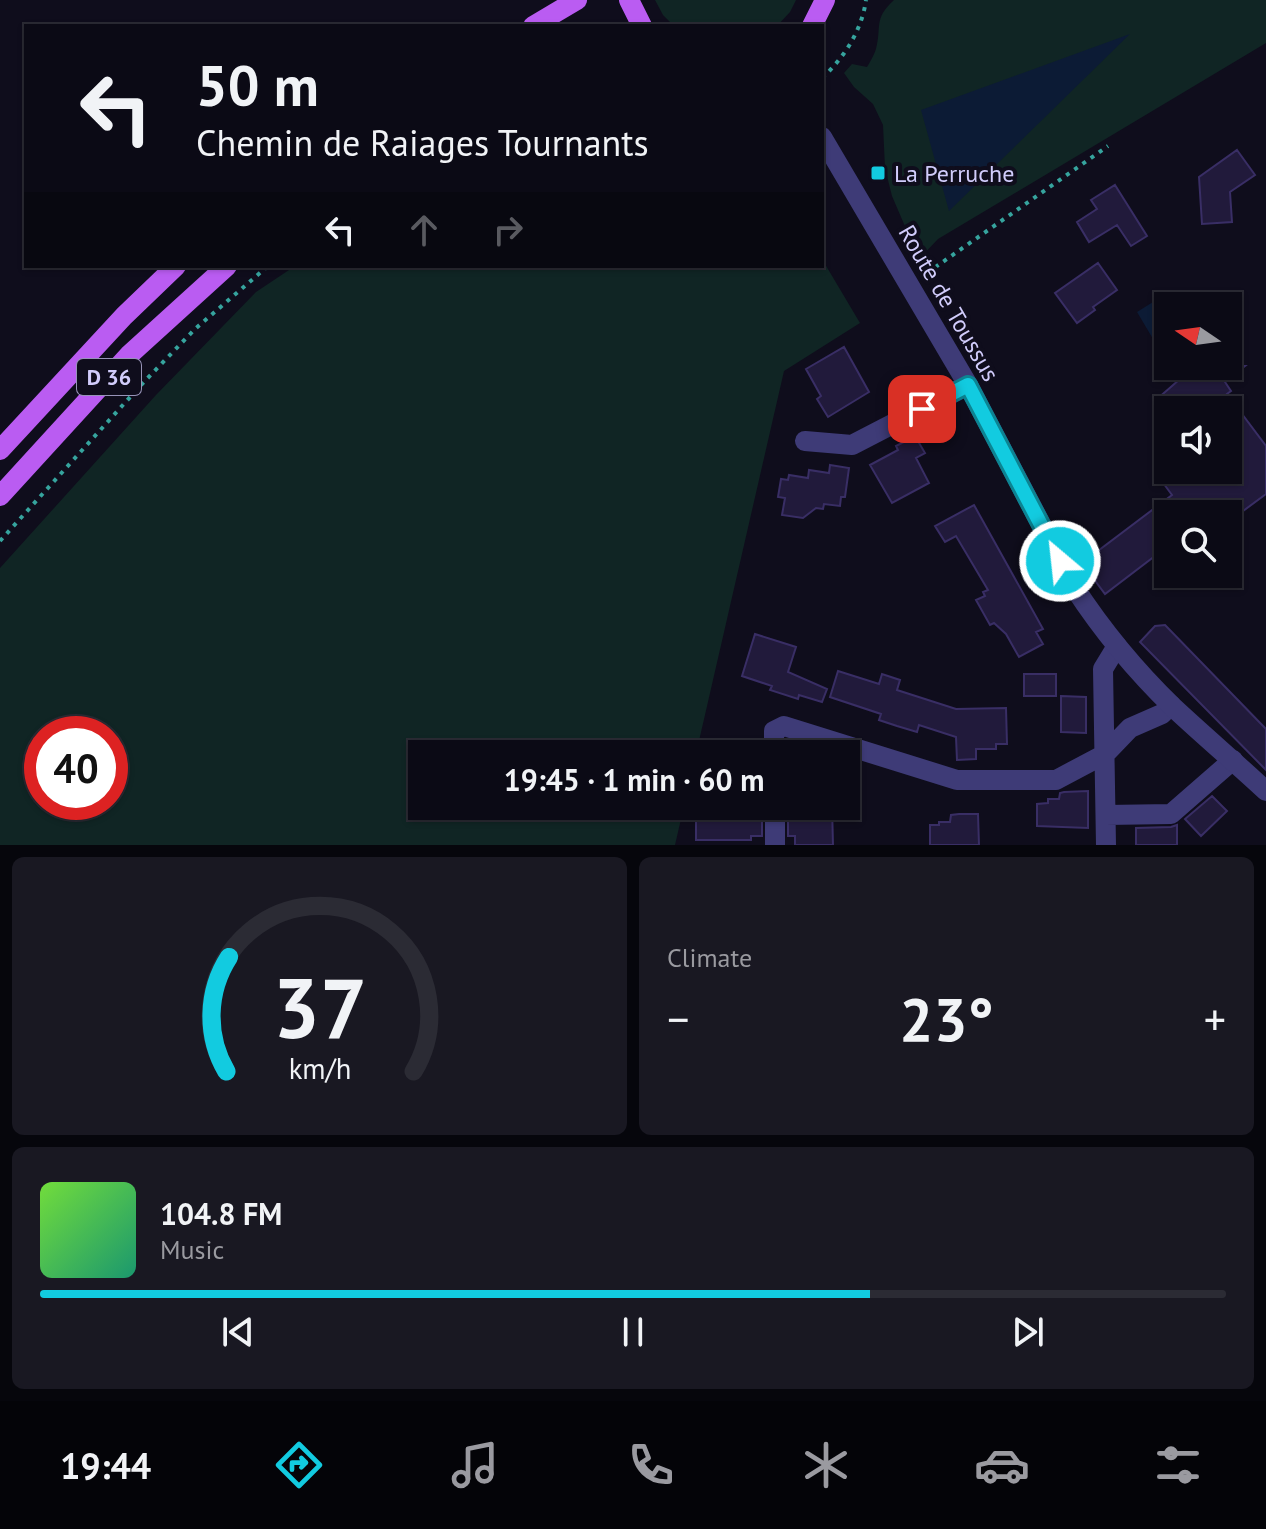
<!DOCTYPE html>
<meta charset="utf-8">
<style>
:root{--surface:#0b0a15;--page:#191822;--text:#f1f3f6;--muted:#9a9aa0;--line:#2b2b34;--accent:#12cbe0}
body{margin:0;font-family:"PT Sans",sans-serif;background:var(--page);color:var(--text);height:100vh;display:flex;flex-direction:column;font-size:30px;white-space:nowrap}
*{box-sizing:border-box;margin:0}
p{font-size:26px;color:var(--muted)}
.icon{flex:none;width:44px;height:44px;fill:none;stroke:currentColor;stroke-width:2;stroke-linecap:round;stroke-linejoin:round}
.map{position:relative;height:845px;overflow:hidden}
.drawer{display:flex;flex-direction:column;gap:12px;padding:12px;background:#06060c;flex:1}
.drawer>*{flex:none}
.top-card{position:absolute;left:24px;top:24px;width:800px;height:244px;border-radius:0px;box-shadow:0 2px 6px #0004,0 0 0 2px var(--line);background:#0b0a15;color:var(--text);overflow:hidden}
.needle{width:52px;rotate:283deg}
.buttons{position:absolute;left:1154px;top:292px;display:grid;gap:16px}
.buttons a{display:grid;place-items:center;width:88px;height:88px;border-radius:0px;background:var(--surface);box-shadow:0 2px 6px #0004,0 0 0 2px var(--line);font-size:40px}
.speed{position:absolute;left:24px;top:716px;display:flex;gap:16px;font-size:40px;font-weight:700;text-align:center}
.speed>*{display:grid;place-content:center;width:104px;height:104px;border-radius:50%;background:var(--surface);box-shadow:0 2px 6px #0004,0 0 0 2px var(--line);line-height:1}
.speed .limit{border:12px solid #d22;background:#fff;color:#111}
.pin{position:absolute;display:grid;place-items:center;width:68px;height:68px;color:#fff;margin:-34px;border-radius:16px;box-shadow:0 4px 12px #0006}
.me{position:absolute;width:88px;margin:-44px;rotate:332deg;stroke-linejoin:round;filter:drop-shadow(0 0 6px #0008)}
.turn{display:flex;align-items:center;gap:28px;height:168px;padding:0 40px;font-size:36px}
.turn .icon{width:104px;height:104px;stroke-width:2.5}
.turn b{display:block;font-size:56px;line-height:68px}
.lanes{display:flex;align-items:center;height:76px;padding:0 40px;background:#0003;justify-content:center;gap:40px;direction:ltr}
.lanes .off{opacity:.35}
.big{font-size:60px;font-weight:700;line-height:1.1}
.drawer .tile{flex:1;display:flex;flex-direction:column;justify-content:center;gap:12px;min-width:0;padding:0 28px;border-radius:12px;background:var(--page)}
.drawer .dial{align-items:center;gap:0}
.dial svg{height:208px;overflow:visible;fill:none;stroke:var(--line);stroke-width:7;stroke-linecap:round;text-anchor:middle}
.dial text{fill:var(--text);stroke:none}
.song{display:flex;align-items:center;gap:24px}
.cover{width:96px;height:96px;border-radius:12px;background:linear-gradient(135deg,hsl(100 70% 55%),hsl(160 70% 35%))}
.played{height:8px;border-radius:4px;background:linear-gradient(90deg,var(--accent) 70%,var(--line) 70%)}
.keys{display:flex;justify-content:space-around;direction:ltr}
.heat{display:flex;justify-content:space-between;align-items:center;font-size:44px;direction:ltr}
.drawer .tiles{flex:1;display:grid;gap:12px;grid-template-columns:1fr 1fr}
.tile:last-child{grid-column:span 2}
.trip{position:absolute;left:408px;top:740px;width:452px;height:80px;border-radius:0px;background:var(--surface);box-shadow:0 2px 6px #0004,0 0 0 2px var(--line);font-weight:700;line-height:80px;text-align:center}
.tab-bar{display:flex;height:128px;justify-content:space-around;align-items:center;background:#040408;color:var(--muted)}
.tab-bar .icon{width:56px;height:56px}
.tab-bar .current{color:var(--accent)}
.tab-bar b{font-size:36px;color:var(--text)}
.map>svg:first-child{display:block}
.green{fill:#102524;fill-rule:evenodd}
.water{fill:#0c1b35}
.building{fill:#211a3b;stroke:#392e65;stroke-width:2}
.lines{fill:none;stroke-linecap:round;stroke-linejoin:round}
.path{stroke:#36a49e;stroke-width:4;stroke-dasharray:4 6;stroke-linecap:butt}
.minor{stroke:#3e3b77;stroke-width:20}
.tertiary{stroke:#3e3b77;stroke-width:20}
.primary{stroke:#ba5cf2;stroke-width:20}
.route-casing{stroke:#0c8492;stroke-width:20}
.route{stroke:#12cbe0;stroke-width:14}
.poi-dot{fill:#12cbe0;stroke:#0f0d1c;stroke-width:3}
.labels{text-anchor:middle;dominant-baseline:central;stroke-width:8;stroke-linejoin:round;paint-order:stroke}
.shield{fill:#0f0d1c;stroke:#9793b8;stroke-width:2}
.shield-label{font-size:22px;font-weight:bold;fill:#d1ccfb}
.poi-label{font-size:24px;fill:#d1ccfb;stroke:#0f0d1c;text-anchor:start}
.street-label{font-size:24px;fill:#d1ccfb;stroke:#0f0d1c}
</style>
<div class="map">
<svg width="1266" height="845" viewBox="0 0 1266 845">
<rect width="100%" height="100%" fill="#0f0d1c"/>
<!-- green -->
<path class="green" d="M 655,0 L 796,0 L 790,12 L 777,26 L 674,26 L 663,15 Z
M 894,0 L 1266,0 L 1266,43 L 938,239 L 919,259 L 892,196 L 885,168 L 883,125 L 873,104 L 854,87 L 844,73 L 852,64 L 867,67 C 870,62 874,55 876,49 C 882,27 873,19 894,0 Z
M 822,259 L 860,323 L 784,371 L 696,754 L 422,754 L 422,806 L 684,806 L 675,845 L 0,845 L 0,568 L 156,395 L 256,292 L 295,266 L 822,266 ZM 110,734 L 110,802 L 42,802 L 42,734 Z"/>
<!-- water -->
<path class="water" d="M 1130,34 L 949,211 L 921,110 Z
M 1153,302 L 1168,325 L 1168,353 L 1162,354 L 1137,312 Z"/>
<!-- building -->
<path class="building" d="M 1237,150 L 1255,175 L 1230,192 L 1232,222 L 1202,224 L 1199,177 Z
M 1115,185 L 1147,236 L 1131,246 L 1117,225 L 1089,242 L 1077,222 L 1097,209 L 1091,200 Z
M 1098,263 L 1117,290 L 1093,307 L 1095,310 L 1077,323 L 1055,293 Z
M 844,347 L 869,392 L 828,417 L 817,399 L 821,396 L 806,369 Z
M 1190,366 L 1245,366 L 1225,382 L 1231,391 L 1227,394 L 1266,446 L 1266,494 L 1239,514 L 1168,514 L 1168,546 L 1105,594 L 1082,563 L 1172,495 L 1161,480 L 1175,470 L 1228,470 L 1228,410 L 1167,410 L 1157,399 L 1180,379 L 1176,376 Z
M 915,436 L 925,453 L 916,458 L 929,483 L 892,503 L 870,465 L 898,450 L 896,446 Z
M 830,465 L 849,468 L 845,497 L 841,497 L 840,506 L 824,504 L 823,509 L 816,508 L 803,518 L 782,515 L 785,498 L 778,497 L 781,479 L 788,480 L 789,475 L 808,478 L 809,470 L 829,473 Z
M 974,505 L 1043,629 L 1036,632 L 1043,644 L 1019,657 L 1006,634 L 994,623 L 990,625 L 976,600 L 985,596 L 983,592 L 988,590 L 956,536 L 945,542 L 935,526 Z
M 1165,625 L 1266,729 L 1266,770 L 1140,642 L 1155,626 Z
M 755,634 L 796,647 L 788,672 L 827,689 L 822,702 L 799,695 L 798,699 L 770,690 L 772,686 L 742,676 Z
M 838,671 L 879,684 L 882,674 L 900,680 L 897,690 L 956,709 L 1006,708 L 1007,744 L 996,744 L 996,749 L 976,749 L 976,759 L 957,760 L 956,737 L 919,725 L 917,732 L 897,726 L 879,720 L 881,714 L 830,697 Z
M 1024,674 L 1056,674 L 1056,696 L 1024,696 Z
M 1061,696 L 1086,697 L 1086,733 L 1061,732 Z
M 1088,791 L 1088,828 L 1037,826 L 1037,804 L 1048,803 L 1048,799 L 1059,799 L 1060,793 L 1064,792 Z
M 1212,796 L 1227,811 L 1201,836 L 1185,819 Z
M 696,806 L 762,806 L 762,836 L 751,836 L 751,840 L 696,840 Z
M 788,806 L 832,806 L 833,845 L 795,845 L 795,836 L 788,836 Z
M 959,814 L 978,814 L 979,845 L 930,845 L 930,825 L 939,825 L 939,822 L 950,822 L 951,815 Z
M 1177,825 L 1177,845 L 1136,845 L 1136,828 L 1171,827 Z"/>
<g class="lines">
<!-- path -->
<path class="path" d="M 822,78 C 844,58 862,30 866,0
M 927,273 L 1108,146
M 0,541 L 141,385 L 195,329 L 268,266"/>
<!-- minor -->
<path class="minor" d="M 805,441 L 852,445 L 968,385
M 774,754 L 774,731 L 784,726 L 957,780 L 1056,780 L 1105,754 L 1130,728 L 1162,714 L 1171,705
M 775,806 L 775,845
M 1106,815 L 1171,814 L 1233,760
M 1106,845 L 1103,669 L 1117,646"/>
<!-- tertiary -->
<path class="tertiary" d="M 822,137 L 968,385 L 1074,587 C 1102,630 1136,671 1173,707 C 1204,736 1236,763 1266,791"/>
<!-- primary -->
<path class="primary" d="M 629,0 L 642,26
M 533,26 L 577,0
M 812,26 L 825,0
M 0,450 L 124,316 L 176,266
M 0,496 L 129,355 L 227,266"/>
</g>
<g class="lines">
<!-- route casing -->
<g class="route-casing">
<path id="route" d="M 922,409 L 968,385 L 1060,561"/>
</g>
<!-- route -->
<use href="#route" class="route"/>
</g>
<!-- markers -->
<rect class="poi-dot" x="870" y="165" width="16" height="16" rx="4"/>
<g class="labels">
<!-- shield labels -->
<rect class="shield" x="77" y="359" width="64" height="36" rx="6"/>
<g class="shield-label">
<text x="109" y="377">D 36</text>
</g>
<!-- poi labels -->
<g class="poi-label">
<text x="894" y="173">La Perruche</text>
</g>
<!-- street labels -->
<g class="street-label">
<text transform="translate(949 303) rotate(60)">Route de Toussus</text>
</g>
</g>
</svg>
<div class="buttons">
<a><svg class="needle" viewBox="-14 -14 28 28"><path d="M0-13l5 13h-10z" fill="#e53935"/><path d="M0 13l5-13h-10z" fill="#9a9aa0"/></svg></a>
<a><svg class="icon" aria-label="sound" viewBox="0 0 24 24"><path d="M4 9h4l5-4v14l-5-4H4zM17 9q2 3 0 6"/></svg></a>
<a><svg class="icon" aria-label="search" viewBox="0 0 24 24"><circle cx="10" cy="10" r="6"/><path d="M15 15l6 6"/></svg></a>
</div>
<div class="speed"><div class="limit">40</div></div>
<div class="pin" style="left:922px;top:409px;background:#d93025"><svg class="icon" aria-label="arrive" viewBox="0 0 24 24"><path d="M6 21V4h12l-3 4 3 4H6"/></svg></div>
<svg class="me" style="left:1060px;top:561px" viewBox="-20 -20 40 40"><circle r="17" fill="#12cbe0" stroke="#fff" stroke-width="3"/><path d="M0-11L8 9 0 5-8 9z" fill="#fff"/></svg>
<div class="trip">19:45 · 1 min · 60 m</div>
<div class="top-card">
<div class="turn"><svg class="icon" aria-label="left" viewBox="0 0 24 24"><path d="M17 20v-9H6M10 6l-5 5 5 5"/></svg><div><b>50 m</b>Chemin de Raiages Tournants</div></div>
<div class="lanes"><svg class="icon" aria-label="left" viewBox="0 0 24 24"><path d="M17 20v-9H6M10 6l-5 5 5 5"/></svg><svg class="icon off" aria-label="ahead" viewBox="0 0 24 24"><path d="M12 20V5M6 11l6-6 6 6"/></svg><svg class="icon off" aria-label="right" viewBox="0 0 24 24"><path d="M7 20v-9h11M14 6l5 5-5 5"/></svg></div>
</div>
</div>
<section class="drawer">
<div class="tiles">
<div class="tile dial"><svg viewBox="0 0 100 80">
<path d="M14 69A42 42 0 1 1 86 69"/>
<path d="M14 69A42 42 0 0 1 15 25" stroke="#12cbe0"/>
<text x="50" y="56" font-size="32" font-weight="700">37</text>
<text x="50" y="72" font-size="11">km/h</text>
</svg></div>
<div class="tile"><p>Climate</p>
<div class="heat"><a>−</a><b class="big">23°</b><a>+</a></div>
</div>
<div class="tile">
<div class="song"><i class="cover"></i><div><b>104.8 FM</b><p>Music</p></div></div>
<div class="played"></div>
<div class="keys"><svg class="icon" aria-label="previous" viewBox="0 0 24 24"><path d="M18 5L8 12l10 7zM5 5v14"/></svg><svg class="icon" aria-label="pause" viewBox="0 0 24 24"><path d="M8 5v14M16 5v14"/></svg><svg class="icon" aria-label="next" viewBox="0 0 24 24"><path d="M6 5l10 7-10 7zM19 5v14"/></svg></div>
</div>
</div>
</section>
<nav class="tab-bar">
<b>19:44</b>
<svg class="icon current" aria-label="directions" viewBox="0 0 24 24"><path d="M12 3l9 9-9 9-9-9zM9 14v-3h6M13 9l2 2-2 2"/></svg>
<svg class="icon" aria-label="music" viewBox="0 0 24 24"><path d="M9 18V5l10-2v13"/><circle cx="6" cy="18" r="3"/><circle cx="16" cy="16" r="3"/></svg>
<svg class="icon" aria-label="phone" viewBox="0 0 24 24"><path d="M5 4h4l2 5-3 2q2 4 5 5l2-3 5 2v4C11 20 4 13 5 4z"/></svg>
<svg class="icon" aria-label="climate" viewBox="0 0 24 24"><path d="M12 3v18M4 7l16 10M4 17L20 7"/></svg>
<svg class="icon" aria-label="car" viewBox="0 0 24 24"><path d="M5 17H2v-5l4-1 3-4h7l3 4 3 1v5h-3M9 17h6M6 11h13"/><circle cx="7" cy="17" r="2"/><circle cx="17" cy="17" r="2"/></svg>
<svg class="icon" aria-label="filters" viewBox="0 0 24 24"><path d="M4 7h16M4 17h16"/><circle cx="9" cy="7" r="2"/><circle cx="15" cy="17" r="2"/></svg>
</nav>
